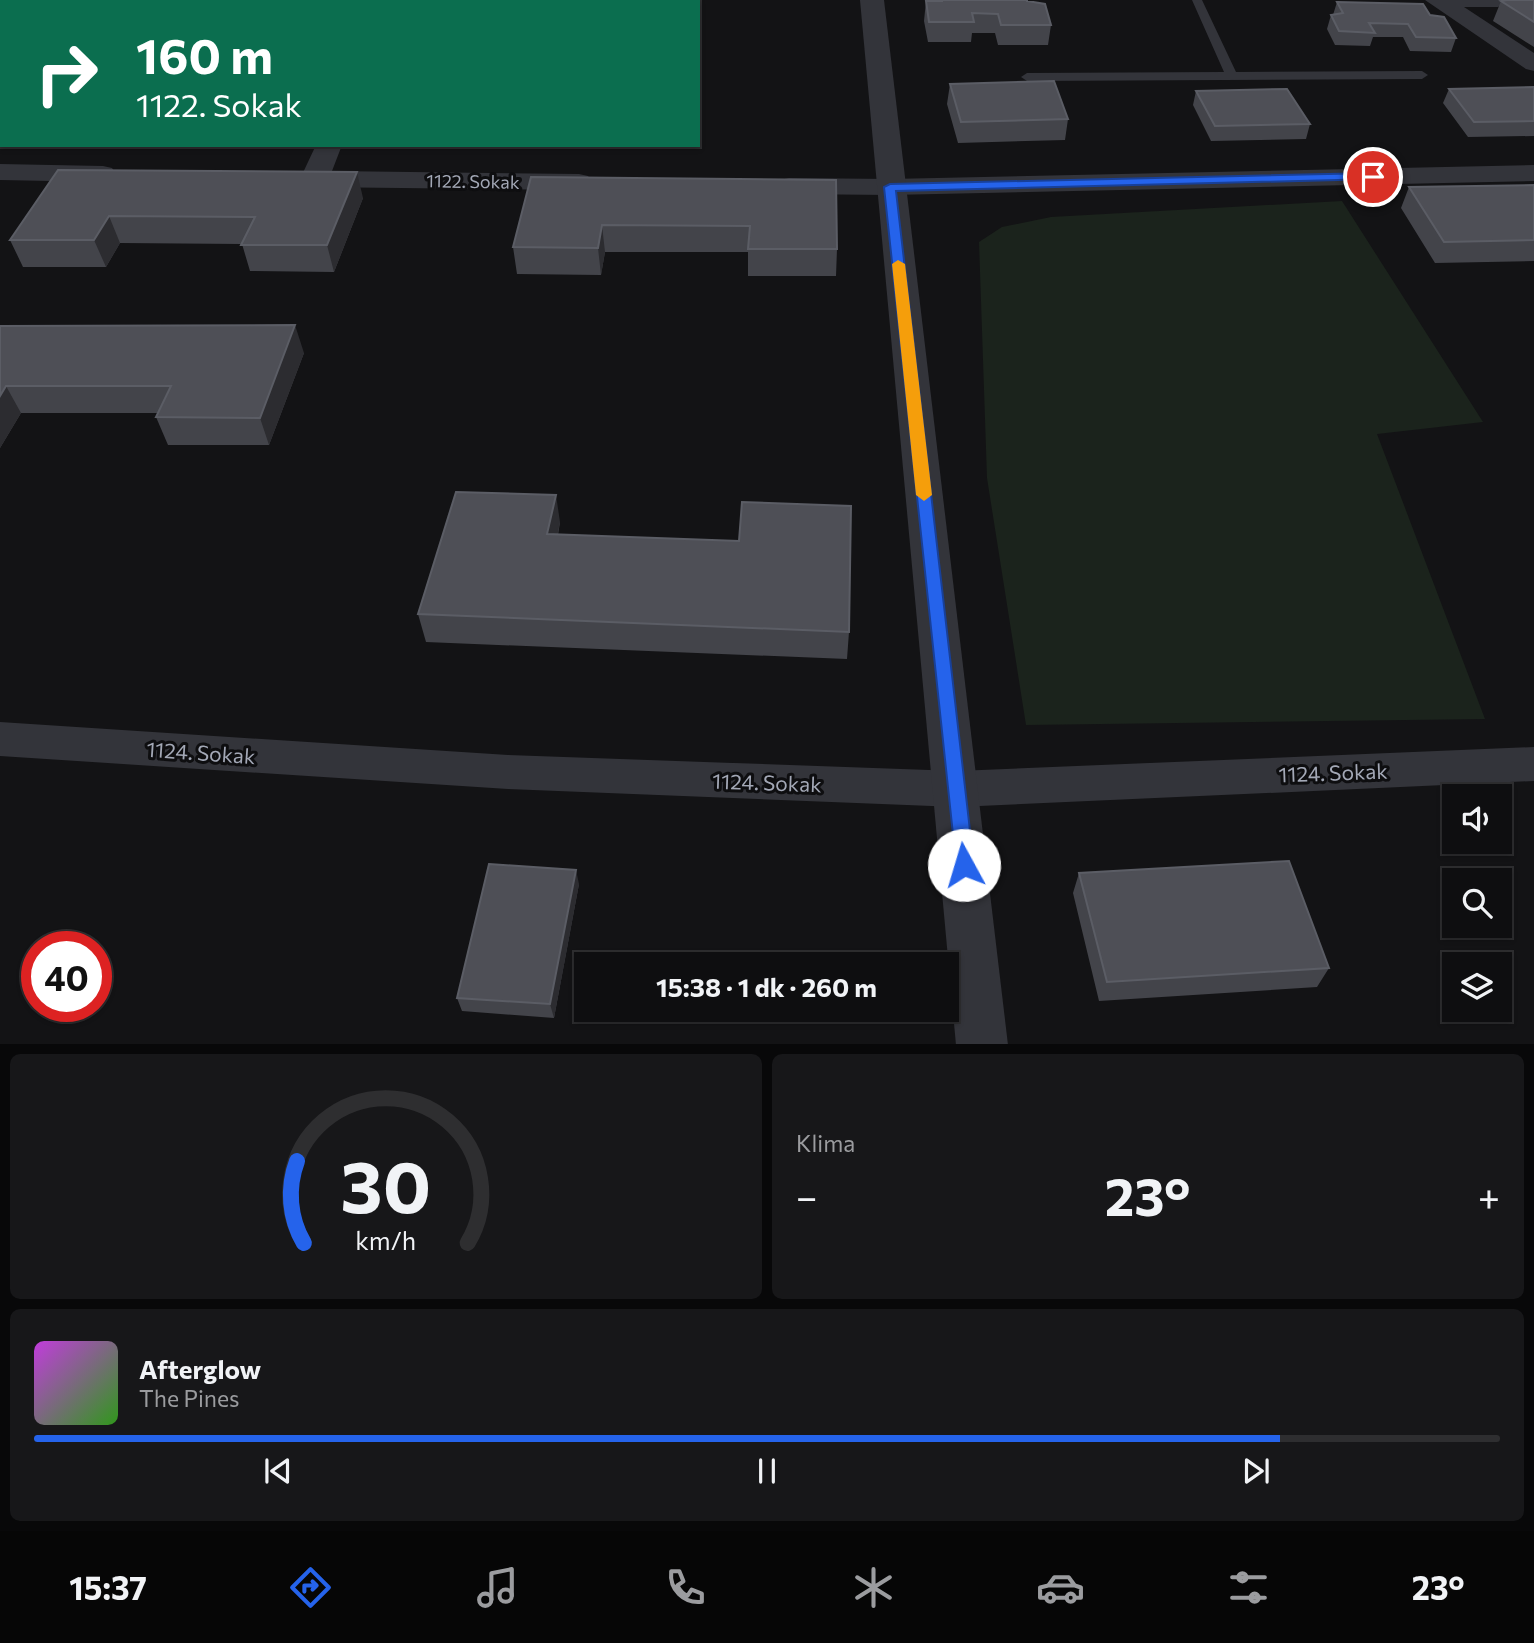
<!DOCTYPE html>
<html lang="tr">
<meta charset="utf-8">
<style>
:root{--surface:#0e0e10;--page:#171719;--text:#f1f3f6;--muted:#9b9c9f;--line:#2e2e30;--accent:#2563eb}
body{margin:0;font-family:Commissioner,sans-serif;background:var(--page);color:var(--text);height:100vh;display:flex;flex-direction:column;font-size:26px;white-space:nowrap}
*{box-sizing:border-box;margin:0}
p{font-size:23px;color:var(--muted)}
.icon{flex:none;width:38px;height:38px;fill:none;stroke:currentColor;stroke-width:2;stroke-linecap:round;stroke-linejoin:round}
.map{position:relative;height:1044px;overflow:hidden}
.sheet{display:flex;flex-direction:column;gap:10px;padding:10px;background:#080809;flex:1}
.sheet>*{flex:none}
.banner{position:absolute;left:0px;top:0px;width:700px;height:147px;box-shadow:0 2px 5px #0004,0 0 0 2px var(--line);background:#0b6e4f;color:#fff;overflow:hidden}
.controls{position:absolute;left:1442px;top:784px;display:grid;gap:14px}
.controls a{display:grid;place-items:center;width:70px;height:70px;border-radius:0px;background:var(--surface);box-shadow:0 2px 5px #0004,0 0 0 2px var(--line);font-size:35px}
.speed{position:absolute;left:21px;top:931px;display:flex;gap:14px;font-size:35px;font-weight:700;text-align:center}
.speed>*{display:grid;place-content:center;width:91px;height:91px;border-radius:50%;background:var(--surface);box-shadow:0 2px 5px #0004,0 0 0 2px var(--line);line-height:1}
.speed .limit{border:10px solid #d22;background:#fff;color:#111}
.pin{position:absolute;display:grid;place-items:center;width:60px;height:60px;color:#fff;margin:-30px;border:4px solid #fff;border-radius:50%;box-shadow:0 2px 7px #0007}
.me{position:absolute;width:77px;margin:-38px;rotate:354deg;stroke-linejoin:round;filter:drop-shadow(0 0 5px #0008)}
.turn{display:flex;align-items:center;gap:24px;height:147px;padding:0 21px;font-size:32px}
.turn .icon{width:91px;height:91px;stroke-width:2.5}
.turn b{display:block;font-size:49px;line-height:60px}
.big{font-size:52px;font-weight:700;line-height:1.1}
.sheet .card{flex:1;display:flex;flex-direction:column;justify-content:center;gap:10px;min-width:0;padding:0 24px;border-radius:10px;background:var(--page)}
.sheet .dial{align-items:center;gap:0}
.dial svg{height:182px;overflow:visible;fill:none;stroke:var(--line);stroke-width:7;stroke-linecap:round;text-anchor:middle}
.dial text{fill:var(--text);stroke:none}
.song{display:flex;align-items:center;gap:21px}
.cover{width:84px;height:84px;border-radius:10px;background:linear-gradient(135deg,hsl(290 70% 55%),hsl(110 70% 35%))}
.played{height:7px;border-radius:4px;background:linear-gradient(90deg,var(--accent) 85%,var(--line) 85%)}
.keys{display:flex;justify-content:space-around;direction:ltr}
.heat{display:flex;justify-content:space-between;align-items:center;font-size:38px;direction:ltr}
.sheet .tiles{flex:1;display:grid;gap:10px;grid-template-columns:1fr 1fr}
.card:last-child{grid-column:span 2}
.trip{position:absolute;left:574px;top:952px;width:385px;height:70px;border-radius:0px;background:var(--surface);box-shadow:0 2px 5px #0004,0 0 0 2px var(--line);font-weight:700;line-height:70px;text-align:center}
.tab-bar{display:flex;height:112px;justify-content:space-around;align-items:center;background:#060606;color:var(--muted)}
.tab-bar .icon{width:49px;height:49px}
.tab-bar .selected{color:var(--accent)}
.tab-bar b{font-size:32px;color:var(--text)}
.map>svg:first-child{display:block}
.green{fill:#1b231c}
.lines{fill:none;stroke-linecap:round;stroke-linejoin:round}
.service{fill:#33343a;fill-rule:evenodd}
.minor{fill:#33343a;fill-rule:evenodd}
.tertiary{fill:#33343a;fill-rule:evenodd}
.wall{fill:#43444a}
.shaded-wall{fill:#2c2c30}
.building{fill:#4e4f56;stroke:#5b5d65;stroke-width:2}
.route{fill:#2563eb;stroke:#184099;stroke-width:2}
.slow{fill:#f59e0b}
.labels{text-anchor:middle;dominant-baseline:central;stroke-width:6;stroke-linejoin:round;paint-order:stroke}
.far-street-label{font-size:18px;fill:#a3a8b6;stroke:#0e0e10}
.street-label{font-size:21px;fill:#a3a8b6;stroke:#0e0e10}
</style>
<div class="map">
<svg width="1534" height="1045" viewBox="0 0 1534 1045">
<rect width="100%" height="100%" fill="#131315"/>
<!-- green -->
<path class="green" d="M 1342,201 L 1483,422 L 1377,434 L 1485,719 L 1026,725 L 987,478 L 979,242 L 1002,227 L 1051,217 Z"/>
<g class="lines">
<!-- service -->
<path class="service" d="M 1192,0 L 1202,0 L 1236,72 L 1422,71 L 1428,75 L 1422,79 L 1027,81 L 1021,77 L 1027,73 L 1224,72 Z"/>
<!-- minor -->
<path class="minor" d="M 18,0 L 40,0 L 17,2 Z
M 380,0 L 402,0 L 379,2 Z
M 1425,0 L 1509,0 L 1498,7 L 1464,7 L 1534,53 L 1534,71 L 1526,69 Z
M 0,16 L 2,16 L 2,30 L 0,30 Z
M 316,145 L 342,145 L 332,171 L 579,174 L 588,176 L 592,182 L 588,188 L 579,190 L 313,187 L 304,185 L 300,179 Z
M 0,164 L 103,166 L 112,168 L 116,174 L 112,180 L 103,182 L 0,180 Z
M 1534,165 L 1534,181 L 890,195 L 789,194 L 780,192 L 776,186 L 780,180 L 789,178 L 890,179 Z
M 0,722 L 508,755 L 957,771 L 1534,747 L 1534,781 L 957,807 L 508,789 L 0,756 Z"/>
<!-- tertiary -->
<path class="tertiary" d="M 860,0 L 884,0 L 1008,1045 L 956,1045 Z"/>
</g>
<!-- wall -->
<path class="wall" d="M 939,0 L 1027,0 L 1051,25 L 1048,45 L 998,45 L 995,33 L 972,33 L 971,42 L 928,42 L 924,21 L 926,1 L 939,1 Z
M 1534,0 L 1534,47 L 1493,21 L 1501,1 Z
M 1337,2 L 1430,15 L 1456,38 L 1451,52 L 1410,51 L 1403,37 L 1373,37 L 1370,46 L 1335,45 L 1327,29 L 1331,15 L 1333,15 Z
M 950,84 L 1068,119 L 1065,140 L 958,143 L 947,104 Z
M 1534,87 L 1534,136 L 1468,137 L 1443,103 L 1449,89 Z
M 1196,91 L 1310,124 L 1306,139 L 1211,141 L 1193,105 Z
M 58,170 L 363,198 L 334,272 L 250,271 L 242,244 L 120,243 L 106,267 L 23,267 L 10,240 Z
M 531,177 L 836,180 L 837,249 L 836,276 L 748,276 L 748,252 L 605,252 L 601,275 L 517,274 L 513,247 Z
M 1534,185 L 1534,261 L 1435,263 L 1401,208 L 1409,187 Z
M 0,326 L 304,353 L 269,445 L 168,445 L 156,417 L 158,413 L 21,413 L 0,448 Z
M 560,522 L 558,535 L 849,632 L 847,659 L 426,642 L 418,614 Z
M 1079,873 L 1329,968 L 1317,987 L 1099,1001 L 1073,893 Z
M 579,884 L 554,1018 L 462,1011 L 457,998 Z"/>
<!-- shaded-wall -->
<path class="shaded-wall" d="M 357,172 L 363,198 L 334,272 L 327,245 Z
M 109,216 L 120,243 L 106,267 L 94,240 Z
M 602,225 L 605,252 L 601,275 L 598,248 Z
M 295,325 L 304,353 L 269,445 L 260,418 Z
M 6,386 L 21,413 L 0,448 L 0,396 Z
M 556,495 L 560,522 L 552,562 L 547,534 Z
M 576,870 L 579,884 L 554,1018 L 550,1004 Z"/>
<!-- building -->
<path class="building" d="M 942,0 L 1027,0 L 1027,1 L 1045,4 L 1051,25 L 1001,25 L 998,14 L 972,13 L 974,22 L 929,22 L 926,1 L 942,1 Z
M 1507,0 L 1534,0 L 1534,22 L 1501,1 Z
M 1337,2 L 1423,4 L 1430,15 L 1444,17 L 1456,38 L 1416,37 L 1408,24 L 1369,23 L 1375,33 L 1339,31 L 1331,15 L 1343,13 Z
M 1054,81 L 1068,119 L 961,122 L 950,84 Z
M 1534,87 L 1534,121 L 1474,122 L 1449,89 Z
M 1287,89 L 1310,124 L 1215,126 L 1196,91 Z
M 58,170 L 357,172 L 327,245 L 241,245 L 255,217 L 109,216 L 94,240 L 10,240 Z
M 531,177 L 836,180 L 837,249 L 748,249 L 750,226 L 602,225 L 598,248 L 513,247 Z
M 1534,185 L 1534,240 L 1444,242 L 1409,187 Z
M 295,325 L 260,418 L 156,417 L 171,386 L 6,386 L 0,396 L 0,326 Z
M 456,492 L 556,495 L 547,534 L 739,541 L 742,502 L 851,506 L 849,632 L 418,614 Z
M 1289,861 L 1329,968 L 1107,982 L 1079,873 Z
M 489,864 L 576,870 L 550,1004 L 457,998 Z"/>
<!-- route -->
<path class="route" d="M 1373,173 L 1379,177 L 1377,179 L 896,191 L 974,865 L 971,872 L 964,874 L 957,872 L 884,187 L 890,184 Z"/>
<!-- slow -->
<path class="slow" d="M 898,260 L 905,264 L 932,495 L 924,501 L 916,495 L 892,264 Z"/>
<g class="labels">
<!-- far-street labels -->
<g class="far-street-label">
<text transform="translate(473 181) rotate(1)">1122. Sokak</text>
</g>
<!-- street labels -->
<g class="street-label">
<text transform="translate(201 752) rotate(4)">1124. Sokak</text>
<text transform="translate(1333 772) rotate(-2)">1124. Sokak</text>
<text transform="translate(767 782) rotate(2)">1124. Sokak</text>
</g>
</g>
</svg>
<div class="controls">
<a><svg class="icon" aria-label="sound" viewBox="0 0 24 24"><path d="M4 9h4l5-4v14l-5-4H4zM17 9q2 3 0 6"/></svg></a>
<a><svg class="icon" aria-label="search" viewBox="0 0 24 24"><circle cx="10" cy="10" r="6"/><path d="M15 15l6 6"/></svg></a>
<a><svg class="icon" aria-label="layers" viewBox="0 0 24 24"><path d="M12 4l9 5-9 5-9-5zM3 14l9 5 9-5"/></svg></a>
</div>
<div class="speed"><div class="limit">40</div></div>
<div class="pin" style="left:1373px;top:177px;background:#d93025"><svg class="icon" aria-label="arrive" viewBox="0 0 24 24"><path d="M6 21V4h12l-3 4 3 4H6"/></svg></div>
<svg class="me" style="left:964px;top:865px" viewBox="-20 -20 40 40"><circle r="19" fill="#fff"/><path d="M0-13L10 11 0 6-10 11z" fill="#2563eb"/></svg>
<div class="trip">15:38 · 1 dk · 260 m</div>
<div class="banner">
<div class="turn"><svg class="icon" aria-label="right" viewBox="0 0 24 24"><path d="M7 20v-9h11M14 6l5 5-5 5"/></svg><div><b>160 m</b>1122. Sokak</div></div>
</div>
</div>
<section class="sheet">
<div class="tiles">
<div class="card dial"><svg viewBox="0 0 100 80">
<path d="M14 69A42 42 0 1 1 86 69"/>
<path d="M14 69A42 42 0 0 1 11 33" stroke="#2563eb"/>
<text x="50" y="56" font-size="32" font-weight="700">30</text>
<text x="50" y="72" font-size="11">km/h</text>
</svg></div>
<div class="card"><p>Klima</p>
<div class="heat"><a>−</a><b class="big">23°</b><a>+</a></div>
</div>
<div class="card">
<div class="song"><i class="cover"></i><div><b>Afterglow</b><p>The Pines</p></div></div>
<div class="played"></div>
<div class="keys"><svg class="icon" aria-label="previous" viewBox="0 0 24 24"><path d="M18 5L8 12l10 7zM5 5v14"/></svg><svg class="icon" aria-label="pause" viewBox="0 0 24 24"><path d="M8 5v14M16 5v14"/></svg><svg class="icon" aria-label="next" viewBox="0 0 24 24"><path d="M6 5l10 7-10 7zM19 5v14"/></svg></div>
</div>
</div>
</section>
<nav class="tab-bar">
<b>15:37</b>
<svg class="icon selected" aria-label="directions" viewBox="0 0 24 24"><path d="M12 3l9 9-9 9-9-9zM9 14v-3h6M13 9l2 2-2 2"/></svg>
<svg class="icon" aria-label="music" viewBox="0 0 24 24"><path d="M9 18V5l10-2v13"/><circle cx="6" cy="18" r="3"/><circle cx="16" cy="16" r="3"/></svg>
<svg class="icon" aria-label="phone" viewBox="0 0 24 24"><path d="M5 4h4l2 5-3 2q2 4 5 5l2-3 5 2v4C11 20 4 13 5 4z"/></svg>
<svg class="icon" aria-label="climate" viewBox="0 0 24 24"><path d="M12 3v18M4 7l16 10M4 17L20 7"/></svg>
<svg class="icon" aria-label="car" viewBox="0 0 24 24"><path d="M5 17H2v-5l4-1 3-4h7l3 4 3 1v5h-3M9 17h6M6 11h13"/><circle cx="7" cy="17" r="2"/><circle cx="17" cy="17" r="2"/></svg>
<svg class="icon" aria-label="filters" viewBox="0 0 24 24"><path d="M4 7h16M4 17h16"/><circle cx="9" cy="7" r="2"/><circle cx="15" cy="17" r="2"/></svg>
<b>23°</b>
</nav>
